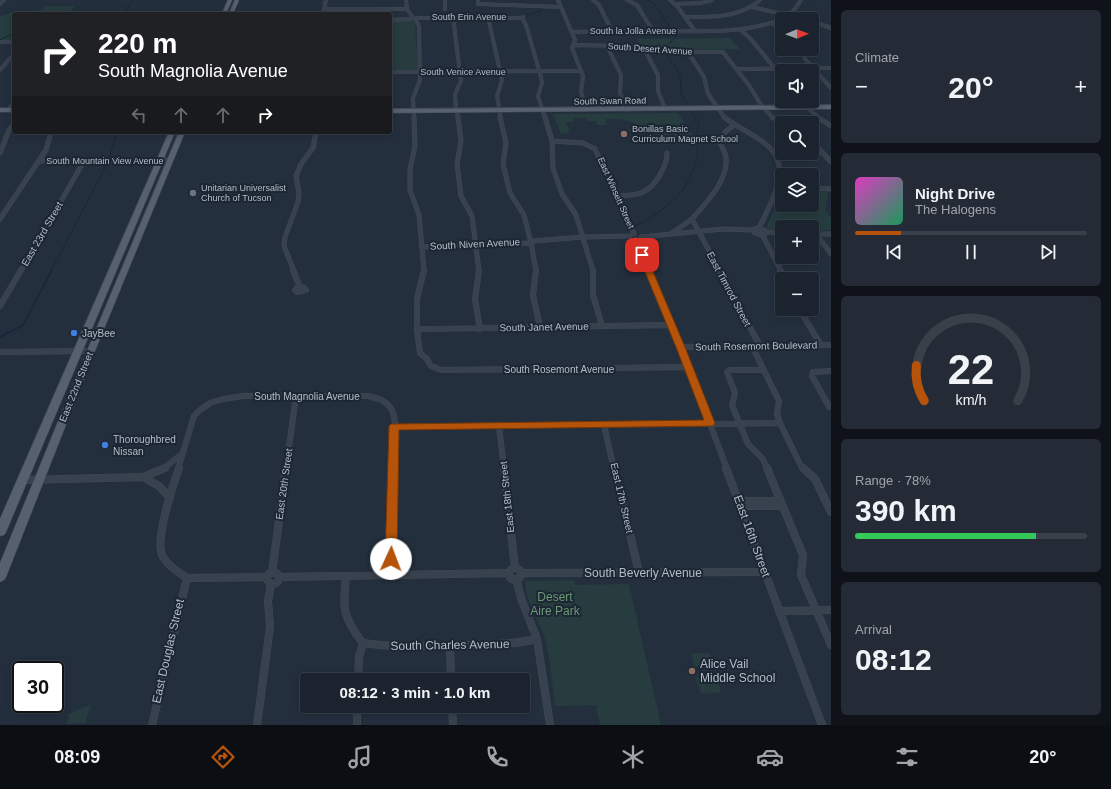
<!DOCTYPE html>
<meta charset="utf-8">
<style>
:root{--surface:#1b232e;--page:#242b36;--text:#f1f3f6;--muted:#a0a4aa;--line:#39404a;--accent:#b45309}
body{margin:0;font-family:Helvetica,sans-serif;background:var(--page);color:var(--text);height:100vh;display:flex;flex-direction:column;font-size:15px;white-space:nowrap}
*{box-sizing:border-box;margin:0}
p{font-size:13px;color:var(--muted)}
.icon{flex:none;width:22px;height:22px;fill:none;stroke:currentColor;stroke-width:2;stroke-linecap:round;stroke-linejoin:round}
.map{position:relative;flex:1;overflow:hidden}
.sheet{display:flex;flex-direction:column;gap:10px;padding:10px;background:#0f1319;width:280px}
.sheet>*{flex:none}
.top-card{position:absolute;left:12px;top:12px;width:380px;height:122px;border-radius:4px;box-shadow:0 2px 10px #0003,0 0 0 1px var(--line);background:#202124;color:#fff;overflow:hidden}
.needle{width:26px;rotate:89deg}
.buttons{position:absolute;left:775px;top:12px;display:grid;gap:8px}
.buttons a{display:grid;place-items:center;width:44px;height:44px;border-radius:4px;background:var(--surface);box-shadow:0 2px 10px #0003,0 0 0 1px var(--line);font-size:20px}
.speed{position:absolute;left:12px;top:661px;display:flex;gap:8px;font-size:20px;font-weight:700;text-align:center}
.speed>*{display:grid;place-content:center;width:52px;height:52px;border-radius:50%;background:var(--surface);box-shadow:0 2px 10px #0003,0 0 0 1px var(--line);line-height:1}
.speed .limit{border:2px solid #111;border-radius:6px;background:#fff;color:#111}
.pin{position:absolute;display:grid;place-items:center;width:34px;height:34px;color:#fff;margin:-17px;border-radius:8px;box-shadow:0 2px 6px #0006}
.me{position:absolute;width:44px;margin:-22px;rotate:2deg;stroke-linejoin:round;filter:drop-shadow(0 0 3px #0008)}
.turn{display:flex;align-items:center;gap:14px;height:84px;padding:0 20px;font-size:18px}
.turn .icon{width:52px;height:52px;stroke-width:2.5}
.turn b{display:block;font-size:28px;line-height:34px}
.lanes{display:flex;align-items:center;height:38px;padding:0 20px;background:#0003;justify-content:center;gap:20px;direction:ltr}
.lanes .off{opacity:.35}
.big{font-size:30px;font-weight:800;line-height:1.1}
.sheet .tile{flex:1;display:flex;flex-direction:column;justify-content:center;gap:6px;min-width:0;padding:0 14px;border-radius:6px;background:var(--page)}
.sheet .dial{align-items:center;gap:0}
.dial svg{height:104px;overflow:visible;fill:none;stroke:var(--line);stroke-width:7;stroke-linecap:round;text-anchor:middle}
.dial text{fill:var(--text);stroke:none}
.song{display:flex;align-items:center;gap:12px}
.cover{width:48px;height:48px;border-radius:6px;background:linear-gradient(135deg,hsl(310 70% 55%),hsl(150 70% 35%))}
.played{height:4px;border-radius:2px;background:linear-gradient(90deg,var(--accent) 20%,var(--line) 20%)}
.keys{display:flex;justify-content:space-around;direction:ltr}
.heat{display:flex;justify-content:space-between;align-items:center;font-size:22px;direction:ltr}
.charge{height:6px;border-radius:3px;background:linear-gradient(90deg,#34c759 78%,var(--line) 0)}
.trip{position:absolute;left:300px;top:673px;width:230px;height:40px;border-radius:4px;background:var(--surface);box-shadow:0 2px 10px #0003,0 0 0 1px var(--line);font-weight:800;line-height:40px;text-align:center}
.menu{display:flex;height:64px;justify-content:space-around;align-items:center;background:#0b0e12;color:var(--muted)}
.menu .icon{width:28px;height:28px}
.menu .current{color:var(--accent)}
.menu b{font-size:18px;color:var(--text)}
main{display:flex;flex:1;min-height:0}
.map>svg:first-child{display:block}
.green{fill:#263c3f}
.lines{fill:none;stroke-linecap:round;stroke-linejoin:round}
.stream-far1{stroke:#17263c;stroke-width:1}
.stream{stroke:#17263c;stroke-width:1.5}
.minor-far3-casing{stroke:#414a57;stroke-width:4}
.minor-far2-casing{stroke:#414a57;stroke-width:5}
.minor-far1-casing{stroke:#414a57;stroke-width:6}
.minor-casing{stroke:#414a57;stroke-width:8}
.primary-casing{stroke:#414a57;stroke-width:1}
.minor-far3{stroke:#38414e;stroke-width:3.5}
.minor-far2{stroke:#38414e;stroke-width:4}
.minor-far1{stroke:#38414e;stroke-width:5.5}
.minor{stroke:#38414e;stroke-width:7}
.primary{fill:#56606e;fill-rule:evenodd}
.route{fill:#b45309;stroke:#753606}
.education-dot{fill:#8d6e63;stroke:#1d2633;stroke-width:1.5}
.worship-dot{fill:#6b7280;stroke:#1d2633;stroke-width:1.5}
.shop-dot{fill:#3f7fe0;stroke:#1d2633;stroke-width:1.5}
.labels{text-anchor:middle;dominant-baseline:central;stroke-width:4;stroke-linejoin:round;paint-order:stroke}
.far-street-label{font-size:9px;fill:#b4bcc9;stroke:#1d2633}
.far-poi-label{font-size:9px;fill:#b4bcc9;stroke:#1d2633;text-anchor:start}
.street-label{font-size:10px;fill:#b4bcc9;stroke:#1d2633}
.poi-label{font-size:10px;fill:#b4bcc9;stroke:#1d2633;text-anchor:start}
.near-street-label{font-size:12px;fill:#b4bcc9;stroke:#1d2633}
.near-park-label{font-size:12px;fill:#6b9a76;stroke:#1d2633}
.near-poi-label{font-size:12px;fill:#b4bcc9;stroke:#1d2633;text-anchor:start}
</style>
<main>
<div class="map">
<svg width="831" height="725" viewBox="0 0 831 725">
<rect width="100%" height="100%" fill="#242f3e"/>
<!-- green -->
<path class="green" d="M 45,6 L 75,6 L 68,14 L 34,14 L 37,10 L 42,10 Z
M 23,11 L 21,14 L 14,14 L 14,40 L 0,40 L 0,16 L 9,14 L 11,12 Z
M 411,20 L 415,24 L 418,71 L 390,71 L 390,21 Z
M 730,38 L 740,49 L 670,50 L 641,45 L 637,39 Z
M 678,113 L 693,136 L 695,144 L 652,144 L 649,139 L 659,138 L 656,132 L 664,132 L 653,132 L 650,125 L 662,125 L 668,134 L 673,135 L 667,124 L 649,125 L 651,130 L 638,130 L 633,122 L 621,119 L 605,119 L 607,125 L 598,125 L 596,121 L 587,121 L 586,118 L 573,118 L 575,122 L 566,122 L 570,132 L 561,134 L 553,114 Z
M 782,190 L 782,205 L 812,205 L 812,190 L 828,192 L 825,211 L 831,218 L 831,230 L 812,230 L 812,227 L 782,227 L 782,230 L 766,229 Z
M 574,580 L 575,585 L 629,584 L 661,725 L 600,725 L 596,705 L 555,706 C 552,685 551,662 546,642 C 540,621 526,603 525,581 Z
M 691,653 L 709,653 L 713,666 L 704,664 L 695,667 Z
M 695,677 L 706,678 L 717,677 L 721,692 L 710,694 L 701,693 Z
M 91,704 L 85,723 L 66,724 L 69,718 L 67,715 Z"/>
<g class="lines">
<!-- stream-far1 -->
<path class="stream-far1" d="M 648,0 L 654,4 L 676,36 L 664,50
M 67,14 L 124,13 L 133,0
M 527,15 L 541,11 L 541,8
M 0,40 L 14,33
M 666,53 L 680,75 L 681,94 L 699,123 L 696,133 L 698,151
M 635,226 C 667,210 693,189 698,152
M 51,271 L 107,164 L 117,132"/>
<!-- stream -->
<path class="stream" d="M 0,337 L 23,325 L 52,270"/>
<!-- minor-far3 casing -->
<g class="minor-far3-casing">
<path id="minor-far3" d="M 406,0 L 407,9 L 413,18
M 445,0 L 445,9
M 478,0 L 478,4 L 561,7
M 558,0 L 575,40 L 572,48 L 583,76 L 581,92 L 585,107
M 593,0 L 599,5 L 612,31
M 627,0 L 637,5 L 653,31
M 670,0 L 677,6 L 695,31
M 0,4 L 4,0
M 676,4 L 701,3 L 712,0
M 752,7 L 803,19
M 324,9 L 407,9
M 323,14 L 326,0
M 453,17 L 461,81 L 455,94 L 456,108
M 488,17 L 502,80 L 497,96 L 499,107
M 523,17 L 522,18 L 526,25 L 539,70
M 685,17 C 711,17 740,18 760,0
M 416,18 L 522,18
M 390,20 L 411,19
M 812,21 L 831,28
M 771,23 L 782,28
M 739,29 L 749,37 L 782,77
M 572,32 C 601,31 629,31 658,31 C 696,31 744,34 779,20 C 790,16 795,10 801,0
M 0,42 L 14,42
M 573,45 L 628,46 L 669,52 L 723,52 L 748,84 L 762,106
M 607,46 L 621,75 L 620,93 L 627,110
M 643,47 L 658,75 L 658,91 L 664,106
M 802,49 L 805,59 L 831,88
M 688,52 L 704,77 L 708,94 L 725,118
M 737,69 L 831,68
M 0,70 L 14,54
M 543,71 L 581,71
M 390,72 L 537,71
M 540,72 L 542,83 L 538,96 L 545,118
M 802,101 L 806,105
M 764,108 L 773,118
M 808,108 L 819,118
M 8,110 L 14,102
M 457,111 L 458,118
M 499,111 L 501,118
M 414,118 L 413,98 L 420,80 L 419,26 L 415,19"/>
</g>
<!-- minor-far2 casing -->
<g class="minor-far2-casing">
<path id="minor-far2" d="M 414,117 L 415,145 L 410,170 L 410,190 L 419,215 L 424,271
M 458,117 L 461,141 L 457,164 L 461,196 L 472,216 L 479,271
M 500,117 L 506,143 L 503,164 L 510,193 L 524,215 L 530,239
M 545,117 L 552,141 L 553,168 L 562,194 L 576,215 L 593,271
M 724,117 C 738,128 756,135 768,146 C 794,168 770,204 759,228
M 772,117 L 782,124
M 817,117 L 831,126
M 552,141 L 583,143 L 595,149 L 634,234
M 812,141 L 831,162
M 0,153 L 9,130 L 14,124
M 40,161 L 170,160
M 812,188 L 831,189
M 618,196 C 626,195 636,196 643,192 C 656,186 667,166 667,153
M 0,219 L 46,150 L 51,132
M 756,228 L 764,230 L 766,233 L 760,235 L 755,233 L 753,230 Z
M 766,232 L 782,233
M 672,233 L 692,219
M 762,234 L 781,271
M 812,234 L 831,234
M 816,234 L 831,254
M 641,237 L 723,229 L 753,230
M 636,239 L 649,271
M 531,243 L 534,241 L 582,237 L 630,236
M 531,243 L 536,271
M 423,247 L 531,243
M 21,271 L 84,161
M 294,271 L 284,246 L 285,237 L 298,202 L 299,193 L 296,176 L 301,164 L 313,148 L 316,132
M 720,271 L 692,219 C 706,203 729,180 726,157 C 725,152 722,147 720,143 L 724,133 L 734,125"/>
</g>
<!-- minor-far1 casing -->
<g class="minor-far1-casing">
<path id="minor-far1" d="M 293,270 L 300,287
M 424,270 L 417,299 L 417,329 L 420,353 L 427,359 L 431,366 L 441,370 L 688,367
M 479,270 L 475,299 L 480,329
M 536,270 L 533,295 L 540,327
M 593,270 L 593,295 L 602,326
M 648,270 L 700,397 L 727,469
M 719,270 L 760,346
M 780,270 L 785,279
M 298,287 L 303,287 L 306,290 L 297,292 L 295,290 Z
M 0,306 L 21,270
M 799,309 L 821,345
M 417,329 L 671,325
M 752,346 L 779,401 L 777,414 L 780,423 L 801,466 L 804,469
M 681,347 L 831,345
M 0,352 L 91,351
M 763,370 L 730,370 L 727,372 L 735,393 L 732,405 L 748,444 L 763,459 L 767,469
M 813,372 L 812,376 L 827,403 L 831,406 L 829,407
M 813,372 L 831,371
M 604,425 L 614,469
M 499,426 L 504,469
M 394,427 L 780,423
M 163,469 L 183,453
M 178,469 L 194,416 L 199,411 L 210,403 L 223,399 L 243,396 L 368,396 C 376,398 385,400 390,407 C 399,417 394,454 393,469
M 286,469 L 296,396"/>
</g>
<!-- minor casing -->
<g class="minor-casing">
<path id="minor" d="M 179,468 C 173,485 155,539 162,555 C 167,565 178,572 187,578
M 504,468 L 515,568
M 614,468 L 639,572
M 726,468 L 822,725
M 767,468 L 803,555 L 801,575 L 831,645
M 803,468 L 815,479 L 831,512
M 143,477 L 165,468
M 22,480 L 143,477 L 159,486 L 170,498
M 739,501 L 780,501
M 741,506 L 782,506
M509 574a6 6 0 1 1 12 0a6 6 0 1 1-12 0Z
M267 578a6 6 0 1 1 12 0a6 6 0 1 1-12 0Z
M 272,573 L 286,468
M 522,573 L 765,572
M 390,575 L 393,468
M 346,576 C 343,608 342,617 363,643 L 359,657 L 358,680
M 280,577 L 508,573
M 187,578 L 266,577
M 516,579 L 522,601 L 537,639 L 550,725
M 779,611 L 831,610
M 363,643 C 397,648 430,646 464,645 C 488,644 513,645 537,639
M 450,645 L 451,680
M 357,706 L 357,725
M 452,706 L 453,725
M 152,725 L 187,578
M 257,725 L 270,627 L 268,601 L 271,584"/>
</g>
<!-- primary casing -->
<g class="primary-casing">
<path id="primary" d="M 228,0 L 232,0 L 226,14 L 222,14 Z
M 235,0 L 239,0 L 233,14 L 229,14 Z
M 831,105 L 831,109 L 390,113 L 390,109 Z
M 0,108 L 14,108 L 14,112 L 0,112 Z
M 169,132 L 175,132 L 6,532 L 4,535 L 0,536 L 0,519 Z
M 179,132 L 185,132 L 95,351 L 6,577 L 4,580 L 0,582 L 0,563 L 87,351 Z"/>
</g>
<!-- minor-far3 -->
<use href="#minor-far3" class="minor-far3"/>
<!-- minor-far2 -->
<use href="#minor-far2" class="minor-far2"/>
<!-- minor-far1 -->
<use href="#minor-far1" class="minor-far1"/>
<!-- minor -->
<use href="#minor" class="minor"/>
<!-- primary -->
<use href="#primary" class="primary"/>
</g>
<!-- route -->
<path class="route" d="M 642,252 L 646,255 L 685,347 L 715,423 L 713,426 L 399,430 L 397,559 L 395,562 L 391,563 L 387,562 L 385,559 L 389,426 L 391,424 L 704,420 L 676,347 L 638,255 Z"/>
<!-- markers -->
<g class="education-dot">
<circle cx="624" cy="134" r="4"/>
<circle cx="692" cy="671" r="4"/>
</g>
<circle class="worship-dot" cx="193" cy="193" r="4"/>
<g class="shop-dot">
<circle cx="74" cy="333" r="4"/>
<circle cx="105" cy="445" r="4"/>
</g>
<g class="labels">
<!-- far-street labels -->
<g class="far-street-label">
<text x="469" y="17">South Erin Avenue</text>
<text x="633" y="31">South la Jolla Avenue</text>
<text transform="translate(650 49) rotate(4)">South Desert Avenue</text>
<text x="463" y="72">South Venice Avenue</text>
<text transform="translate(610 101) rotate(-1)">South Swan Road</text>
<text x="105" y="161">South Mountain View Avenue</text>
<text transform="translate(616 193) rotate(66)">East Winsett Street</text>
</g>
<!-- far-poi labels -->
<g class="far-poi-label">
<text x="632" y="129">Bonillas Basic<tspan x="632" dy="10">Curriculum Magnet School</tspan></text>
<text x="201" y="188">Unitarian Universalist<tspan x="201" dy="10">Church of Tucson</tspan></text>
</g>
<!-- street labels -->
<g class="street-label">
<text transform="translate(42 234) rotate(-60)">East 23rd Street</text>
<text transform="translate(475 244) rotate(-3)">South Niven Avenue</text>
<text transform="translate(729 289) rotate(62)">East Timrod Street</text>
<text transform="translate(544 327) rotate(-1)">South Janet Avenue</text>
<text transform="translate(756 346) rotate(-1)">South Rosemont Boulevard</text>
<text x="559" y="369">South Rosemont Avenue</text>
<text transform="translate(76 387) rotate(-68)">East 22nd Street</text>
<text x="307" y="396">South Magnolia Avenue</text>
<text transform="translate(284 484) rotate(-82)">East 20th Street</text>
<text transform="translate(507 497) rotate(-96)">East 18th Street</text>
<text transform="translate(622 498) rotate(77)">East 17th Street</text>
</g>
<!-- poi labels -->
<g class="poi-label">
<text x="82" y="333">JayBee</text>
<text x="113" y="439">Thoroughbred<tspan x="113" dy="12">Nissan</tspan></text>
</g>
<!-- near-street labels -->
<g class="near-street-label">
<text transform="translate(752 536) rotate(70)">East 16th Street</text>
<text x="643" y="573">South Beverly Avenue</text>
<text transform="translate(450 645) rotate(-1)">South Charles Avenue</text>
<text transform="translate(168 651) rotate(-77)">East Douglas Street</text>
</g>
<!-- near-park labels -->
<g class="near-park-label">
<text x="555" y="597">Desert<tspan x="555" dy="14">Aire Park</tspan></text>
</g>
<!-- near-poi labels -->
<g class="near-poi-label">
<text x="700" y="664">Alice Vail<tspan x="700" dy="14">Middle School</tspan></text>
</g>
</g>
</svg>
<div class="buttons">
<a><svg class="needle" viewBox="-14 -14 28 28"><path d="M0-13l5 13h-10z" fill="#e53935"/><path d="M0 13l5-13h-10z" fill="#a0a4aa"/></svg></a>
<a><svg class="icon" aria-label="sound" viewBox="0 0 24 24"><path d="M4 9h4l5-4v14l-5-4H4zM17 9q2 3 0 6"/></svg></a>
<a><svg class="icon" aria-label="search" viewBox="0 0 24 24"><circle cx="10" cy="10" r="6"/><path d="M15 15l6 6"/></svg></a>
<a><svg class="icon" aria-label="layers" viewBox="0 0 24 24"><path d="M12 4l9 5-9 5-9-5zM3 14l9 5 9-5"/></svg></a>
<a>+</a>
<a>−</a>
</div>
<div class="speed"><div class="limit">30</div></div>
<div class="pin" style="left:642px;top:255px;background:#d93025"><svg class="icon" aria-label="arrive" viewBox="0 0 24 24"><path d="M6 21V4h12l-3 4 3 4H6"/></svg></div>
<svg class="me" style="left:391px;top:559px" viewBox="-20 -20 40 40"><circle r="19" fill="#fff"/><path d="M0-13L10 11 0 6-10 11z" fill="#b45309"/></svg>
<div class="trip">08:12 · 3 min · 1.0 km</div>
<div class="top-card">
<div class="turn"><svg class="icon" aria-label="right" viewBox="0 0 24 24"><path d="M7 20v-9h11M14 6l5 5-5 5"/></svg><div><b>220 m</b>South Magnolia Avenue</div></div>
<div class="lanes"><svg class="icon off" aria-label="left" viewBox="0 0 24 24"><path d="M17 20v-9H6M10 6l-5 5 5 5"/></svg><svg class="icon off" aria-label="ahead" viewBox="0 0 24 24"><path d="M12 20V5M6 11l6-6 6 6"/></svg><svg class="icon off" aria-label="ahead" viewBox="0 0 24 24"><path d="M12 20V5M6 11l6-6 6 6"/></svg><svg class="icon" aria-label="right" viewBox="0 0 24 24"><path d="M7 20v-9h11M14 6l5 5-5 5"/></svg></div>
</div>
</div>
<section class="sheet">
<div class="tile"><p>Climate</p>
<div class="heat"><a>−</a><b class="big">20°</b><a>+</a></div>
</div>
<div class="tile">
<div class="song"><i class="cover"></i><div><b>Night Drive</b><p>The Halogens</p></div></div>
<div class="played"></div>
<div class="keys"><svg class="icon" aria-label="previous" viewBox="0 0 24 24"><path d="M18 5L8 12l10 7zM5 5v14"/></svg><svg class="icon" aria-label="pause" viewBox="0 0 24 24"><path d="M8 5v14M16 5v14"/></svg><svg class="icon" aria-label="next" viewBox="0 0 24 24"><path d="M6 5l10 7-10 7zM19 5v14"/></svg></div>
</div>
<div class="tile dial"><svg viewBox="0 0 100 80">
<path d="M14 69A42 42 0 1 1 86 69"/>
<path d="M14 69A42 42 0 0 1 8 42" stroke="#b45309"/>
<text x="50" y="56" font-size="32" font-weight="700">22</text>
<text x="50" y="72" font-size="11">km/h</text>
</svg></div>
<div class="tile"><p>Range · 78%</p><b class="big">390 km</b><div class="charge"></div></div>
<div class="tile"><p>Arrival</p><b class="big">08:12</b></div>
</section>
</main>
<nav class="menu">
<b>08:09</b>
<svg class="icon current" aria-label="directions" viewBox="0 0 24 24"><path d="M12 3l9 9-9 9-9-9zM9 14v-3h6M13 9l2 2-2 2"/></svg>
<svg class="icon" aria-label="music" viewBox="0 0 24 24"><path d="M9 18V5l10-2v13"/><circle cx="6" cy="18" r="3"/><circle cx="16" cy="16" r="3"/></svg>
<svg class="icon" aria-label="phone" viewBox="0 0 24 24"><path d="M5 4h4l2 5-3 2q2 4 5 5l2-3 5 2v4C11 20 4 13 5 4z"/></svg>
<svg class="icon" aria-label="climate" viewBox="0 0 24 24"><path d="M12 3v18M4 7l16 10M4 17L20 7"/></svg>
<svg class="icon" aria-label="car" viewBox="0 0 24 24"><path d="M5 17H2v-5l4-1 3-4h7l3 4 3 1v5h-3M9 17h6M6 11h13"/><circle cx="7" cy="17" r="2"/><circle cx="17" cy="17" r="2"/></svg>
<svg class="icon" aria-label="filters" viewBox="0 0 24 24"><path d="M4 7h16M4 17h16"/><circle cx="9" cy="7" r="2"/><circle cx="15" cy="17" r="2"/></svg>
<b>20°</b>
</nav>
